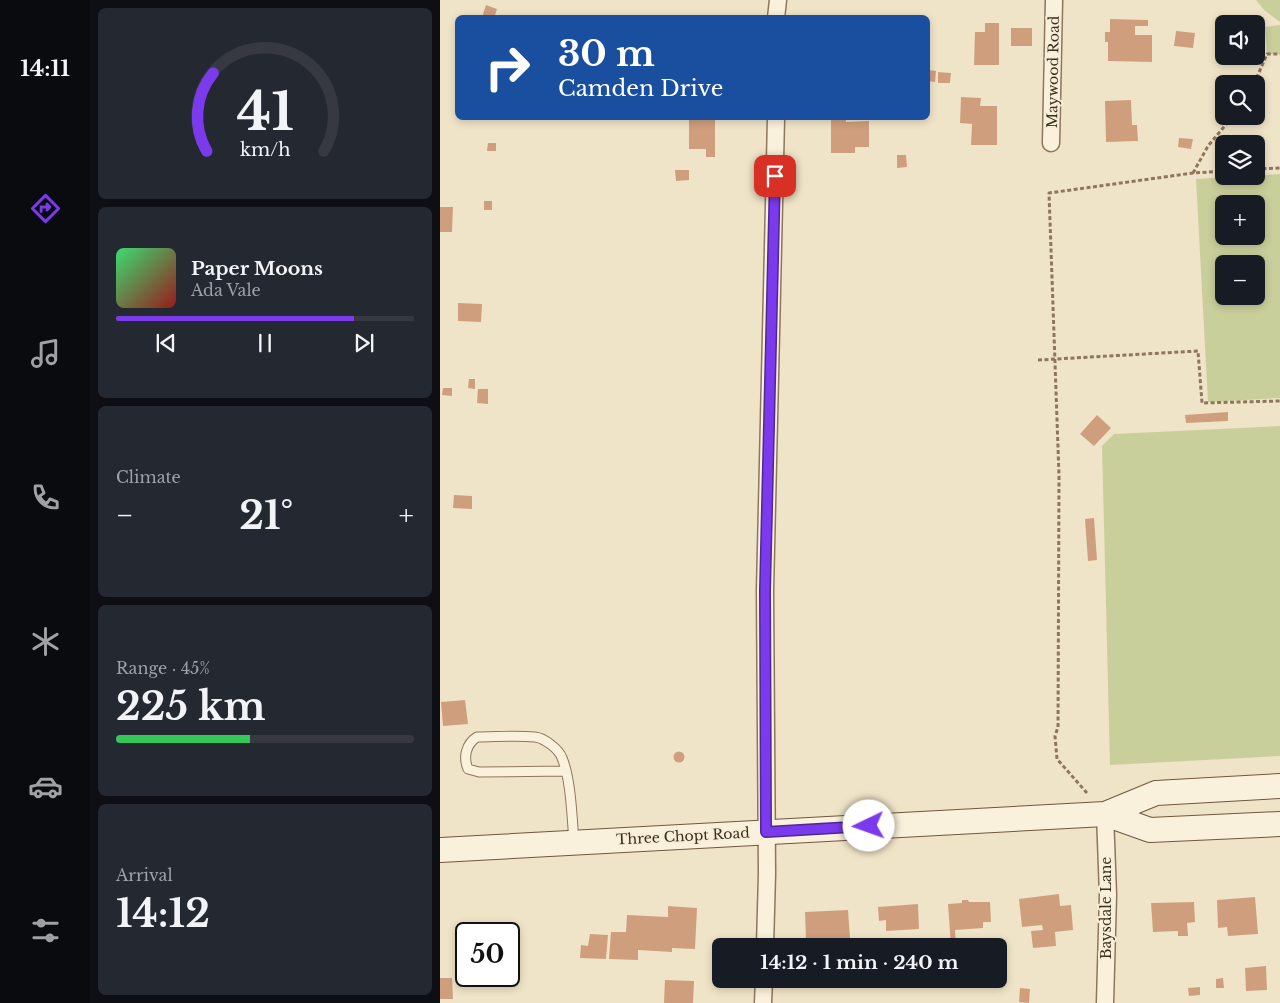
<!DOCTYPE html>
<meta charset="utf-8">
<style>
:root{--surface:#171b24;--page:#242831;--text:#f1f3f6;--muted:#9ea1a6;--line:#363941;--accent:#7c3aed}
body{margin:0;font-family:"Libre Baskerville",serif;background:var(--page);color:var(--text);height:100vh;display:flex;flex-direction:column;font-size:19px;white-space:nowrap}
*{box-sizing:border-box;margin:0}
p{font-size:16px;color:var(--muted)}
.icon{flex:none;width:28px;height:28px;fill:none;stroke:currentColor;stroke-width:2;stroke-linecap:round;stroke-linejoin:round}
.map{position:relative;flex:1;overflow:hidden}
.side{display:flex;flex-direction:column;gap:8px;padding:8px;background:#0d0f14;width:350px}
.side>*{flex:none}
.top-card{position:absolute;left:15px;top:15px;width:475px;height:105px;border-radius:8px;box-shadow:0 2px 8px #0003;background:#1a4fa0;color:#fff;overflow:hidden}
.tools{position:absolute;left:775px;top:15px;display:grid;gap:10px}
.tools a{display:grid;place-items:center;width:50px;height:50px;border-radius:8px;background:var(--surface);box-shadow:0 2px 8px #0003;font-size:25px}
.speed{position:absolute;left:15px;top:922px;display:flex;gap:10px;font-size:25px;font-weight:700;text-align:center}
.speed>*{display:grid;place-content:center;width:65px;height:65px;border-radius:50%;background:var(--surface);box-shadow:0 2px 8px #0003;line-height:1}
.speed .limit{border:2px solid #111;border-radius:8px;background:#fff;color:#111}
.pin{position:absolute;display:grid;place-items:center;width:42px;height:42px;color:#fff;margin:-21px;border-radius:10px;box-shadow:0 2px 8px #0006}
.me{position:absolute;width:55px;margin:-28px;rotate:267deg;stroke-linejoin:round;filter:drop-shadow(0 0 4px #0008)}
.turn{display:flex;align-items:center;gap:18px;height:105px;padding:0 20px;font-size:22px}
.turn .icon{width:65px;height:65px;stroke-width:2.5}
.turn b{display:block;font-size:35px;line-height:42px}
.big{font-size:38px;font-weight:700;line-height:1.1}
.side .widget{flex:1;display:flex;flex-direction:column;justify-content:center;gap:8px;min-width:0;padding:0 18px;border-radius:8px;background:var(--page)}
.side .dial{align-items:center;gap:0}
.dial svg{height:130px;overflow:visible;fill:none;stroke:var(--line);stroke-width:7;stroke-linecap:round;text-anchor:middle}
.dial text{fill:var(--text);stroke:none}
.song{display:flex;align-items:center;gap:15px}
.cover{width:60px;height:60px;border-radius:8px;background:linear-gradient(135deg,hsl(140 70% 55%),hsl(0 70% 35%))}
.played{height:5px;border-radius:2px;background:linear-gradient(90deg,var(--accent) 80%,var(--line) 80%)}
.keys{display:flex;justify-content:space-around;direction:ltr}
.heat{display:flex;justify-content:space-between;align-items:center;font-size:28px;direction:ltr}
.charge{height:8px;border-radius:4px;background:linear-gradient(90deg,#34c759 45%,var(--line) 0)}
.trip{position:absolute;left:272px;top:938px;width:295px;height:50px;border-radius:8px;background:var(--surface);box-shadow:0 2px 8px #0003;font-weight:700;line-height:50px;text-align:center}
main{display:flex;flex:1;min-height:0}
.menu{display:flex;flex-direction:column;width:90px;justify-content:space-around;align-items:center;background:#090b0e;color:var(--muted)}
.menu .icon{width:35px;height:35px}
.menu .active{color:var(--accent)}
.menu b{font-size:22px;color:var(--text)}
.map>svg:first-child{display:block}
.green{fill:#c9cf9b;fill-rule:evenodd}
.building{fill:#cf9f7d}
.lines{fill:none;stroke-linecap:round;stroke-linejoin:round}
.service-casing{stroke:#8d765c;stroke-width:11}
.minor-casing{stroke:#8d765c;stroke-width:19}
.secondary-casing{stroke:#6f573f;stroke-width:26}
.path{stroke:#8d765c;stroke-width:3;stroke-dasharray:4 2.5;stroke-linecap:butt}
.service{stroke:#faf1dc;stroke-width:9}
.minor{stroke:#faf1dc;stroke-width:16}
.secondary{stroke:#faf1dc;stroke-width:24}
.route-casing{stroke:#51269a;stroke-width:12}
.route{stroke:#7c3aed;stroke-width:9}
.labels{text-anchor:middle;dominant-baseline:central;stroke-width:4;stroke-linejoin:round;paint-order:stroke}
.street-label{font-size:14px;fill:#3d2e20;stroke:#f7eed8}
</style>
<main>
<nav class="menu">
<b>14:11</b>
<svg class="icon active" aria-label="directions" viewBox="0 0 24 24"><path d="M12 3l9 9-9 9-9-9zM9 14v-3h6M13 9l2 2-2 2"/></svg>
<svg class="icon" aria-label="music" viewBox="0 0 24 24"><path d="M9 18V5l10-2v13"/><circle cx="6" cy="18" r="3"/><circle cx="16" cy="16" r="3"/></svg>
<svg class="icon" aria-label="phone" viewBox="0 0 24 24"><path d="M5 4h4l2 5-3 2q2 4 5 5l2-3 5 2v4C11 20 4 13 5 4z"/></svg>
<svg class="icon" aria-label="climate" viewBox="0 0 24 24"><path d="M12 3v18M4 7l16 10M4 17L20 7"/></svg>
<svg class="icon" aria-label="car" viewBox="0 0 24 24"><path d="M5 17H2v-5l4-1 3-4h7l3 4 3 1v5h-3M9 17h6M6 11h13"/><circle cx="7" cy="17" r="2"/><circle cx="17" cy="17" r="2"/></svg>
<svg class="icon" aria-label="filters" viewBox="0 0 24 24"><path d="M4 7h16M4 17h16"/><circle cx="9" cy="7" r="2"/><circle cx="15" cy="17" r="2"/></svg>
</nav>
<section class="side">
<div class="widget dial"><svg viewBox="0 0 100 80">
<path d="M14 69A42 42 0 1 1 86 69"/>
<path d="M14 69A42 42 0 0 1 18 21" stroke="#7c3aed"/>
<text x="50" y="56" font-size="32" font-weight="700">41</text>
<text x="50" y="72" font-size="11">km/h</text>
</svg></div>
<div class="widget">
<div class="song"><i class="cover"></i><div><b>Paper Moons</b><p>Ada Vale</p></div></div>
<div class="played"></div>
<div class="keys"><svg class="icon" aria-label="previous" viewBox="0 0 24 24"><path d="M18 5L8 12l10 7zM5 5v14"/></svg><svg class="icon" aria-label="pause" viewBox="0 0 24 24"><path d="M8 5v14M16 5v14"/></svg><svg class="icon" aria-label="next" viewBox="0 0 24 24"><path d="M6 5l10 7-10 7zM19 5v14"/></svg></div>
</div>
<div class="widget"><p>Climate</p>
<div class="heat"><a>−</a><b class="big">21°</b><a>+</a></div>
</div>
<div class="widget"><p>Range · 45%</p><b class="big">225 km</b><div class="charge"></div></div>
<div class="widget"><p>Arrival</p><b class="big">14:12</b></div>
</section>
<div class="map">
<svg width="840" height="1003" viewBox="0 0 840 1003">
<rect width="100%" height="100%" fill="#f0e4c8"/>
<!-- green -->
<path class="green" d="M 816,0 L 840,0 L 840,22 L 824,10 Z
M 840,25 L 840,54 L 827,54 L 825,27 Z
M 840,174 L 840,398 L 768,402 L 756,179 ZM 784,204 L 816,204 L 816,236 L 784,236 ZM 784,264 L 816,264 L 816,296 L 784,296 Z
M 840,426 L 840,756 L 670,765 L 662,446 L 674,434 Z"/>
<!-- building -->
<path class="building" d="M 46,5 L 57,9 L 54,18 L 42,17 Z
M 670,19 L 708,20 L 708,26 L 695,26 L 695,35 L 712,35 L 712,62 L 668,61 L 668,42 L 665,42 L 665,32 L 670,32 Z
M 545,23 L 559,23 L 559,65 L 534,65 L 535,32 L 545,32 Z
M 571,28 L 592,28 L 592,46 L 571,46 Z
M 736,31 L 755,33 L 753,48 L 734,46 Z
M 488,70 L 496,71 L 495,82 L 488,81 Z
M 498,72 L 511,73 L 510,83 L 498,83 Z
M 521,97 L 541,98 L 540,106 L 557,106 L 557,145 L 531,145 L 532,124 L 520,123 Z
M 691,100 L 692,125 L 697,125 L 698,141 L 666,142 L 665,101 Z
M 249,118 L 275,118 L 275,157 L 266,157 L 266,149 L 249,149 Z
M 391,118 L 406,118 L 406,122 L 429,121 L 429,147 L 415,147 L 415,153 L 391,153 Z
M 739,138 L 753,139 L 751,149 L 738,147 Z
M 48,143 L 56,143 L 56,151 L 47,151 Z
M 816,153 L 820,153 L 820,164 L 816,164 Z
M 457,155 L 466,155 L 467,167 L 457,168 Z
M 235,170 L 249,170 L 249,180 L 236,181 Z
M 44,201 L 52,201 L 52,210 L 44,210 Z
M 0,207 L 13,207 L 12,232 L 0,232 Z
M 18,303 L 42,304 L 41,322 L 18,321 Z
M 29,379 L 35,379 L 35,389 L 28,388 Z
M 3,388 L 12,388 L 12,396 L 2,395 Z
M 38,389 L 48,389 L 48,404 L 37,403 Z
M 788,412 L 788,421 L 746,423 L 745,415 Z
M 657,415 L 671,428 L 654,446 L 640,434 Z
M 14,495 L 32,496 L 32,509 L 13,508 Z
M 654,518 L 657,560 L 648,561 L 645,519 Z
M 25,700 L 28,724 L 3,726 L 1,702 Z
M233.5 757a5.5 5.5 0 1 1 11 0a5.5 5.5 0 1 1-11 0Z
M 619,894 L 620,906 L 631,905 L 633,930 L 615,932 L 616,946 L 593,948 L 591,931 L 603,930 L 602,925 L 582,927 L 579,899 Z
M 815,897 L 818,934 L 788,936 L 787,927 L 778,928 L 777,900 Z
M 522,900 L 528,900 L 529,902 L 550,902 L 551,922 L 543,922 L 543,928 L 515,930 L 516,945 L 511,946 L 508,904 L 522,903 Z
M 754,902 L 755,922 L 747,923 L 748,936 L 738,936 L 738,931 L 713,932 L 711,903 Z
M 478,904 L 479,929 L 446,931 L 446,920 L 439,921 L 438,907 Z
M 228,906 L 257,908 L 255,949 L 232,948 L 232,952 L 198,950 L 198,960 L 169,959 L 171,932 L 186,932 L 187,915 L 228,917 Z
M 408,910 L 410,938 L 366,941 L 365,912 Z
M 150,934 L 168,935 L 166,959 L 140,958 L 141,945 L 148,946 Z
M 826,966 L 827,990 L 806,991 L 805,968 Z
M 0,978 L 12,978 L 13,999 L 0,999 Z
M 783,978 L 784,988 L 776,988 L 776,979 Z
M 225,980 L 254,981 L 253,1003 L 224,1003 Z
M 760,987 L 760,995 L 749,996 L 748,988 Z
M 580,988 L 590,989 L 589,1003 L 579,1002 Z"/>
<g class="lines">
<!-- service casing -->
<g class="service-casing">
<path id="service" d="M 125,771 L 39,772 L 28,769 C 23,757 26,744 37,737 C 55,737 76,735 95,737 C 104,738 119,749 122,758 C 131,779 132,818 134,842"/>
</g>
<!-- minor casing -->
<g class="minor-casing">
<path id="minor" d="M 336,18 L 338,0
M 611,143 L 614,0
M 325,946 L 327,874 L 325,591 L 336,118
M 323,1003 L 324,979
M 665,1003 L 668,895 L 665,814"/>
</g>
<!-- secondary casing -->
<g class="secondary-casing">
<path id="secondary" d="M 665,814 L 710,830 L 840,824
M 0,850 L 665,814 L 716,793 L 840,786"/>
</g>
<!-- path -->
<path class="path" d="M 814,84 L 827,54 L 840,54
M 816,169 L 840,168
M 753,173 L 768,146 L 793,116
M 598,360 L 758,351 L 762,403 L 840,401
M 647,793 L 617,759 L 615,736 L 618,727 L 619,476 L 609,193 L 753,173 L 784,171"/>
<!-- service -->
<use href="#service" class="service"/>
<!-- minor -->
<use href="#minor" class="minor"/>
<!-- secondary -->
<use href="#secondary" class="secondary"/>
</g>
<g class="lines">
<!-- route casing -->
<g class="route-casing">
<path id="route" d="M 335,176 L 325,591 L 326,832 L 429,826"/>
</g>
<!-- route -->
<use href="#route" class="route"/>
</g>
<g class="labels">
<!-- street labels -->
<g class="street-label">
<text transform="translate(613 72) rotate(-89)">Maywood Road</text>
<text transform="translate(243 836) rotate(-3)">Three Chopt Road</text>
<text transform="translate(666 908) rotate(-90)">Baysdale Lane</text>
</g>
</g>
</svg>
<div class="tools">
<a><svg class="icon" aria-label="sound" viewBox="0 0 24 24"><path d="M4 9h4l5-4v14l-5-4H4zM17 9q2 3 0 6"/></svg></a>
<a><svg class="icon" aria-label="search" viewBox="0 0 24 24"><circle cx="10" cy="10" r="6"/><path d="M15 15l6 6"/></svg></a>
<a><svg class="icon" aria-label="layers" viewBox="0 0 24 24"><path d="M12 4l9 5-9 5-9-5zM3 14l9 5 9-5"/></svg></a>
<a>+</a>
<a>−</a>
</div>
<div class="speed"><div class="limit">50</div></div>
<div class="pin" style="left:335px;top:176px;background:#d93025"><svg class="icon" aria-label="arrive" viewBox="0 0 24 24"><path d="M6 21V4h12l-3 4 3 4H6"/></svg></div>
<svg class="me" style="left:429px;top:826px" viewBox="-20 -20 40 40"><circle r="19" fill="#fff"/><path d="M0-13L10 11 0 6-10 11z" fill="#7c3aed"/></svg>
<div class="trip">14:12 · 1 min · 240 m</div>
<div class="top-card">
<div class="turn"><svg class="icon" aria-label="right" viewBox="0 0 24 24"><path d="M7 20v-9h11M14 6l5 5-5 5"/></svg><div><b>30 m</b>Camden Drive</div></div>
</div>
</div>
</main>
